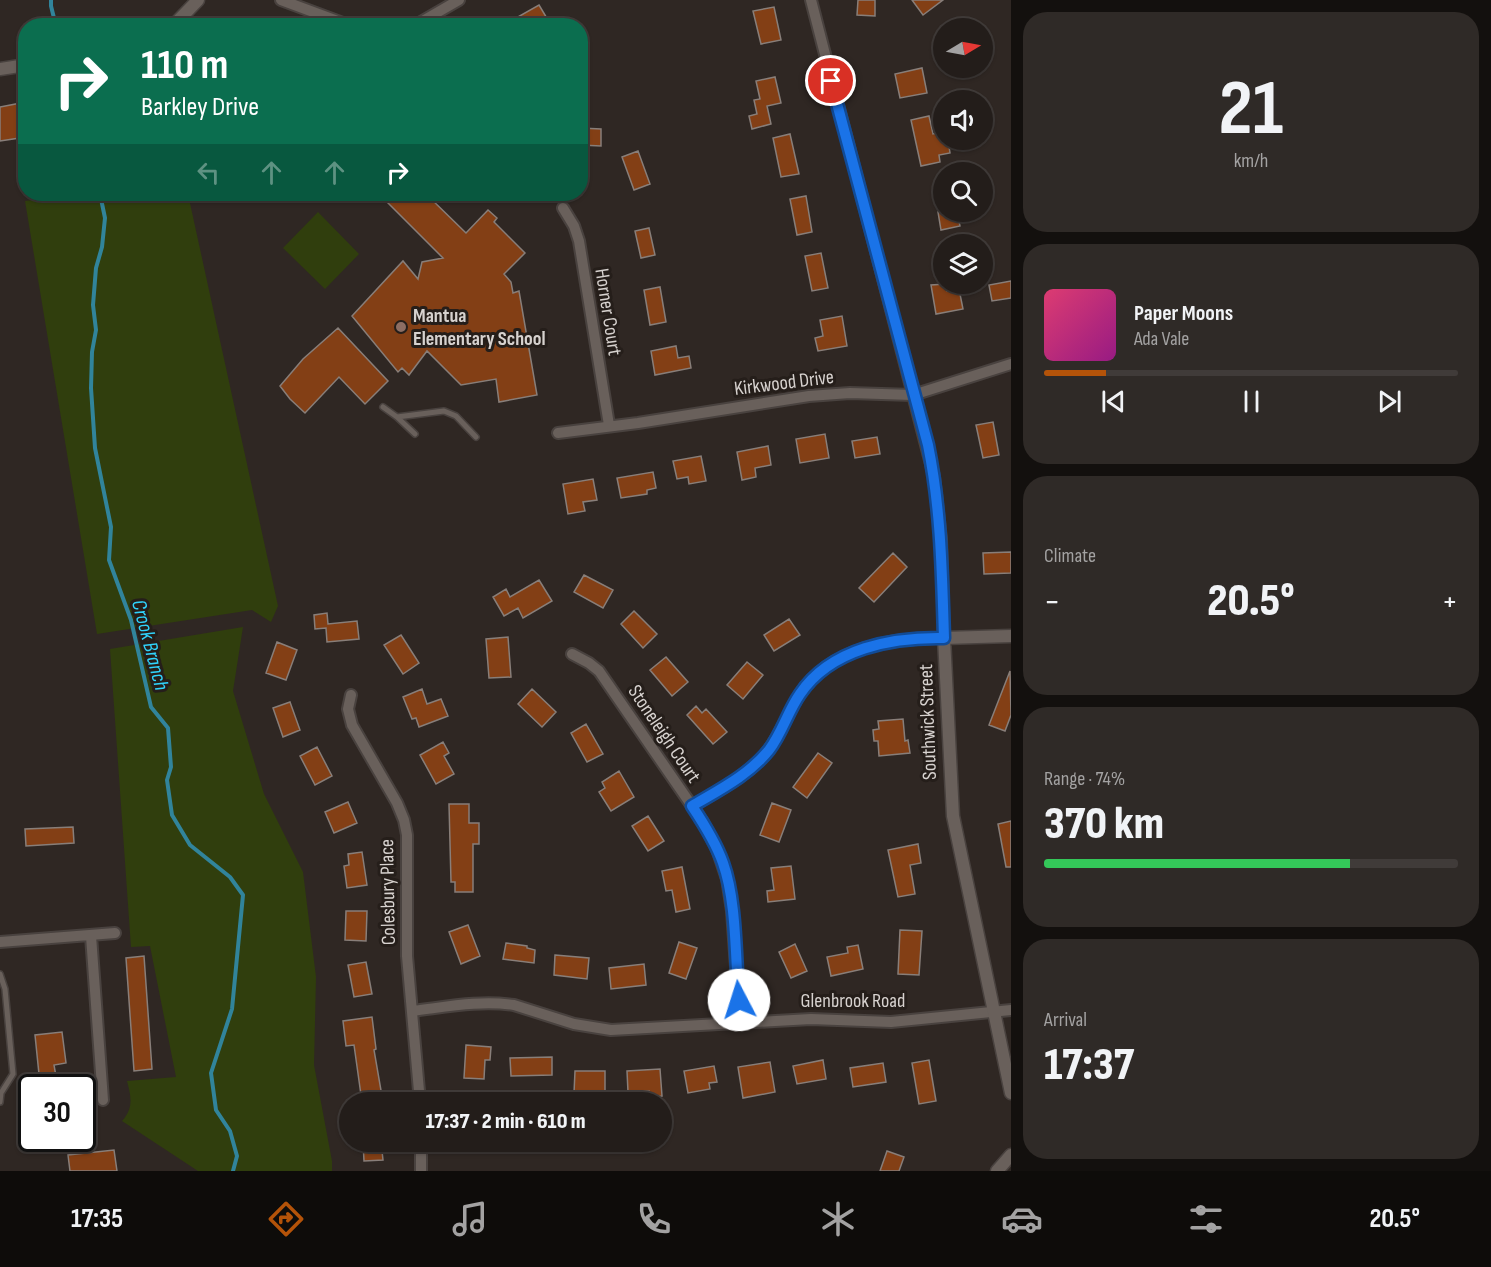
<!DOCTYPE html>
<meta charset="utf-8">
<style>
:root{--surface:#231d1a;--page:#2f2a27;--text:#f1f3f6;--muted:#a3a2a2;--line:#403b39;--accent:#b45309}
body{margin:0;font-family:"Sofia Sans Condensed",sans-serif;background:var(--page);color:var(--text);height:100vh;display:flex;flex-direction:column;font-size:22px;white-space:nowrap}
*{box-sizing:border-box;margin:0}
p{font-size:20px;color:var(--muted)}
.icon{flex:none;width:33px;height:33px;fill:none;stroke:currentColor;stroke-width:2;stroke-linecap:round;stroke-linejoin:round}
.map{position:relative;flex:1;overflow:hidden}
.details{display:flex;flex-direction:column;gap:12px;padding:12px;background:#13100e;width:480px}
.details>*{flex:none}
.hud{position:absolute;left:18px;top:18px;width:570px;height:183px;border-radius:24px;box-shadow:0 2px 4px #0004,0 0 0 2px var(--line);background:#0b6e4f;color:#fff;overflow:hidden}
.needle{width:39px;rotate:80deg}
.buttons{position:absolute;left:933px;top:18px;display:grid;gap:12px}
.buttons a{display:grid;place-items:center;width:60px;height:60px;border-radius:50%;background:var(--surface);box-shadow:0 2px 4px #0004,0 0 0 2px var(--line);font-size:30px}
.speed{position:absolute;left:18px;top:1074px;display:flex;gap:12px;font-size:30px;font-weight:700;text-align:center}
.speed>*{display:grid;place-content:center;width:78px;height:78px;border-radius:50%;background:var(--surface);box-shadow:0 2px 4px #0004,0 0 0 2px var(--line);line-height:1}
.speed .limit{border:3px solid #111;border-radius:9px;background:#fff;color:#111}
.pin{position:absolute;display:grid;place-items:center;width:51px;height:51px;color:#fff;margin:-26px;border:3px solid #fff;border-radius:50%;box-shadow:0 2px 6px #0007}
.me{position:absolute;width:66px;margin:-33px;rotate:355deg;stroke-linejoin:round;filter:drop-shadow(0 0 4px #0008)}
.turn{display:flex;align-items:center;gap:21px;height:126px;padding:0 24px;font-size:27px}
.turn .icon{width:78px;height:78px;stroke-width:2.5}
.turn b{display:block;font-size:42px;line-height:51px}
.lanes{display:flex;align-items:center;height:57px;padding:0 24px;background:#0003;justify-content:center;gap:30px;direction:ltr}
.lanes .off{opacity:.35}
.big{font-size:45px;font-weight:800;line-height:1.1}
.details .widget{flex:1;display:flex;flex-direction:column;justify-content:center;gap:9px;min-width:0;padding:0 21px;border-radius:24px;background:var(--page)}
.details .dial{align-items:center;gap:0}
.dial b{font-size:78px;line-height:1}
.song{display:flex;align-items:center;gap:18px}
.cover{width:72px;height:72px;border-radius:9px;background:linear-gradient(135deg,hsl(340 70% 55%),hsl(310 70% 35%))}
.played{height:6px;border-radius:3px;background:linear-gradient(90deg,var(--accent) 15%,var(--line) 15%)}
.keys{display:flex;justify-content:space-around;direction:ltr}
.heat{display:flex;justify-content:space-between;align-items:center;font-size:33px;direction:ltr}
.charge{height:9px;border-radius:4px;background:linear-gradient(90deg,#34c759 74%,var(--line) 0)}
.trip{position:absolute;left:339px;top:1092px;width:333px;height:60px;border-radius:30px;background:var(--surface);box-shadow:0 2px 4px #0004,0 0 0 2px var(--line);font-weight:800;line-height:60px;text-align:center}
.menu{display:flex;height:96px;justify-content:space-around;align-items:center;background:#0e0c0a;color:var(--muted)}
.menu .icon{width:42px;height:42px}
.menu .active{color:var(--accent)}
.menu b{font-size:27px;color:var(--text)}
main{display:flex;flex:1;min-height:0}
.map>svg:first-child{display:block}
.green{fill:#303e0d}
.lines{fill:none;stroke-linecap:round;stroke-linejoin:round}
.stream{stroke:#31849b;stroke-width:4}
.building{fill:#833f15;stroke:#887e79;stroke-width:1.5}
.service-casing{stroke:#49423f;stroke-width:8}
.minor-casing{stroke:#49423f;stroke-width:14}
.tertiary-casing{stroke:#49423f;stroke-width:15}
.service{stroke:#69605b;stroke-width:5}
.minor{stroke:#69605b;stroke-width:10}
.tertiary{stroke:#69605b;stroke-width:12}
.route-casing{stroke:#114b97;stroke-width:15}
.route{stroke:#1a73e8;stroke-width:10}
.education-dot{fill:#8d6e63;stroke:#251e1a;stroke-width:2}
.labels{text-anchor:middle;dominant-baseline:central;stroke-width:6;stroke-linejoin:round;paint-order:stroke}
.street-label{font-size:20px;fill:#d7d2cf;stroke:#251e1a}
.poi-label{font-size:20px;font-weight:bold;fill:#d7d2cf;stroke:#251e1a;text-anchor:start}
.water-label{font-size:21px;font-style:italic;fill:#30d3fc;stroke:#251e1a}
</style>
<main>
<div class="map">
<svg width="1011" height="1171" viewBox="0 0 1011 1171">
<rect width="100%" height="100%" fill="#2f2723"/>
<!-- green -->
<path class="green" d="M 79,194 L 188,194 L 278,606 L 271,622 L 252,610 L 97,634 L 25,201 Z
M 318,212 L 359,254 L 325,289 L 283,248 Z
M 243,627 L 233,691 L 264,794 L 303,872 L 316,977 L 314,1065 L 332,1161 L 332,1171 L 198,1171 L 122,1121 C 134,1108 131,1096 127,1081 L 176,1077 L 150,946 L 131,947 L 110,649 Z"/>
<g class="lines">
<!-- stream -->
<path class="stream" d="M 51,0 L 51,6 L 56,26
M 100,194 L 105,218 L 102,247 L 96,268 L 93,305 L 96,330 L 92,352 L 91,388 L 95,448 L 111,527 L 109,560 L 131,620 L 151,707 L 168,728 L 171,767 L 167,780 L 172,815 L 190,845 L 230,877 L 243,895 L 232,1009 L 211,1073 L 216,1110 L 230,1131 L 237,1156 L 233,1171"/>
</g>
<!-- building -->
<path class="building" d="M 858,0 L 875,0 L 875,16 L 857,15 Z
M 912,0 L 943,0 L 923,15 Z
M 539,5 L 548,20 L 538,26 L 521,26 L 516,18 Z
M 774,7 L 781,40 L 761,44 L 753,11 Z
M 922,68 L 927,93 L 900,98 L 895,74 Z
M 775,77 L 781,103 L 767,106 L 771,124 L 752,129 L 749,116 L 757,114 L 754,100 L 760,99 L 756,81 Z
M 26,102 L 26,137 L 0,141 L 0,107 Z
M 929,116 L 933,134 L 944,132 L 944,140 L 948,140 L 950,153 L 939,155 L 940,162 L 921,166 L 911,120 Z
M 580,128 L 601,129 L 601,146 L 580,145 Z
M 790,134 L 799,174 L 781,177 L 773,138 Z
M 638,151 L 650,184 L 634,190 L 622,157 Z
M 379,194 L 426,194 L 466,233 L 488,210 L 497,218 L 494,222 L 525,253 L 504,274 L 511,282 L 513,293 L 519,291 L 537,395 L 499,402 L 496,379 L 461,385 L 427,351 L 409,375 L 402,368 L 398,372 L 352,316 L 403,261 L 418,279 L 422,262 L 443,258 Z
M 806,196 L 812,232 L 797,235 L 790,199 Z
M 938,212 L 957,212 L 960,226 L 941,230 Z
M 649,228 L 655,255 L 641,258 L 635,231 Z
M 821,253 L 828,288 L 812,291 L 805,256 Z
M 1011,281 L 1011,298 L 992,301 L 989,285 Z
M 946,284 L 947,291 L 959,289 L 963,309 L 936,314 L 931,285 Z
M 660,287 L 666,322 L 650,325 L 644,290 Z
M 842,316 L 847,346 L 818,351 L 815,338 L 823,336 L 820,320 Z
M 338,328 L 388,381 L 365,404 L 339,377 L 305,413 L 290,399 L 280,386 L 303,359 Z
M 676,346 L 678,358 L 689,356 L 691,368 L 655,375 L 651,351 Z
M 993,422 L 999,455 L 983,458 L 976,425 Z
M 825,434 L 829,458 L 800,463 L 796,439 Z
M 877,437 L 880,454 L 855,458 L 852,441 Z
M 768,446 L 771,465 L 755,468 L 756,477 L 742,480 L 737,452 Z
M 701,456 L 706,481 L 689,484 L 688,477 L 677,479 L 673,461 Z
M 653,472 L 656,488 L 647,490 L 647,494 L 621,498 L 617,478 Z
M 593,479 L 597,500 L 583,502 L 585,511 L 568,514 L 563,484 Z
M 1011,552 L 1011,573 L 984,574 L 983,553 Z
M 893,553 L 907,567 L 874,602 L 859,588 Z
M 584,575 L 613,590 L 603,608 L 574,592 Z
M 539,580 L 552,601 L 523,618 L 518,608 L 504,616 L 493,597 L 506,589 L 510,597 Z
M 634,611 L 657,634 L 643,648 L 621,624 Z
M 327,613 L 328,624 L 357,621 L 359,639 L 327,642 L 326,628 L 315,629 L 314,615 Z
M 789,619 L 800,635 L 774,651 L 764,635 Z
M 401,635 L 419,663 L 403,674 L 384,645 Z
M 508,637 L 511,677 L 489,678 L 486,639 Z
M 277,642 L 297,650 L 286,680 L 266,673 Z
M 666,657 L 688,682 L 672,696 L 650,670 Z
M 747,662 L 763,675 L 743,699 L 727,685 Z
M 1010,671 L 1011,715 L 1005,731 L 989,725 Z
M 422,689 L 427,704 L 441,699 L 448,716 L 419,727 L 416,718 L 412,719 L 403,697 Z
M 532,689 L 556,712 L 542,727 L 518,704 Z
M 290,702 L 300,730 L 283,737 L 273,708 Z
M 696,706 L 702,713 L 706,709 L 727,732 L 713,744 L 687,715 Z
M 903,719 L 905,741 L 908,740 L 910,753 L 879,756 L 878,741 L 874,741 L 873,730 L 879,729 L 878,721 Z
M 586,724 L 603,754 L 587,762 L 571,733 Z
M 443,742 L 449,753 L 444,756 L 454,774 L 436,784 L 420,755 Z
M 317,747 L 332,776 L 315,785 L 300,756 Z
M 818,753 L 832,763 L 807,798 L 793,787 Z
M 619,771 L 634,797 L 611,811 L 599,792 L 605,788 L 602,782 Z
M 348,802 L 357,823 L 334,833 L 325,812 Z
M 772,803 L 791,810 L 779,842 L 760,835 Z
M 449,804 L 469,804 L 469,823 L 479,823 L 479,844 L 473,844 L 473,892 L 455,892 L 455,882 L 451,882 Z
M 648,816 L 664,841 L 648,851 L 632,826 Z
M 1011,821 L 1011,867 L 1006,867 L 998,824 Z
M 73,827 L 74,843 L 26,846 L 25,829 Z
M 918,844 L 921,863 L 910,865 L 915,894 L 898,897 L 888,850 Z
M 362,852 L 367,885 L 347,888 L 344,866 L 349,865 L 348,854 Z
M 791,866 L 795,899 L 768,902 L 767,891 L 774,890 L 771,868 Z
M 682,867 L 690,909 L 676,912 L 672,890 L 666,891 L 662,871 Z
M 346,911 L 367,911 L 366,941 L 345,940 Z
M 468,925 L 480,956 L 461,964 L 449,932 Z
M 900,930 L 922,931 L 919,975 L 898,974 Z
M 679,942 L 697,948 L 686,979 L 669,973 Z
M 506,943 L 527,946 L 527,948 L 535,950 L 534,963 L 503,959 Z
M 795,944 L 807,971 L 791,978 L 779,952 Z
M 858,945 L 863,969 L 831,976 L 827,957 L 848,953 L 847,947 Z
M 555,955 L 589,958 L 587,979 L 554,975 Z
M 144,956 L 152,1069 L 134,1071 L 126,958 Z
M 366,962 L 372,994 L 354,997 L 348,965 Z
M 644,964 L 646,985 L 611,989 L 609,968 Z
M 372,1017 L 376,1049 L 374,1050 L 383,1102 L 362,1102 L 354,1045 L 346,1046 L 343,1021 Z
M 62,1032 L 66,1063 L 54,1065 L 57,1082 L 40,1084 L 35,1035 Z
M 466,1045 L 491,1047 L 490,1060 L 485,1060 L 484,1079 L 464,1078 Z
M 552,1057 L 552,1075 L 511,1076 L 510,1058 Z
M 823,1060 L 826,1079 L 797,1084 L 793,1066 Z
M 929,1060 L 936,1101 L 919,1104 L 912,1063 Z
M 770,1062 L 775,1092 L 743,1098 L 738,1067 Z
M 883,1063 L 886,1082 L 853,1087 L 850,1068 Z
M 714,1066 L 717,1082 L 709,1083 L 710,1089 L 688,1093 L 684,1071 Z
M 660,1069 L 662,1096 L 650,1097 L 649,1091 L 628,1092 L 627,1071 Z
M 575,1071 L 605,1071 L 605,1093 L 574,1093 Z
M 363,1142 L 381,1142 L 383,1160 L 364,1161 Z
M 465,1142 L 486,1142 L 487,1151 L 465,1153 Z
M 114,1150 L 117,1171 L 70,1171 L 68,1155 Z
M 887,1151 L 904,1157 L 899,1171 L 880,1171 Z"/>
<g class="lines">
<!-- service casing -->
<g class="service-casing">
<path id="service" d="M 383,407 L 397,417 L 444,411 L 456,416 L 476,437
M 397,417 L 415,434
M 0,974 L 5,989 L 13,1074 L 1,1093 L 0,1102"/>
</g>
<!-- minor casing -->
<g class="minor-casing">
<path id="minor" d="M 281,0 L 351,26
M 414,26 L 459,0
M 563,208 L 574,226 L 579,241 L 609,425
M 558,433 L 638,423 L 809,396 L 850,393 L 913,395 L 1011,364
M 572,654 L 589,663 L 599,671 L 703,822 L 717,849 L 727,879 L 732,911 L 740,1023
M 351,695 L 348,709 L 352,725 L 397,803 L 404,820 L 407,835 L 407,956 L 420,1102
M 692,806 C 716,792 743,778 763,757 C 780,738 787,714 800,694 C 830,648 893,637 944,638 L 941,539 L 934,476 L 811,0
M 91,936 L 103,1100
M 0,942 L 115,933
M 412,1011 C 446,1007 480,1000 514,1005 L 574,1024 L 611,1030 L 811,1019 L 891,1022 L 1011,1010
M 421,1171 L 421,1142"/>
</g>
<!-- tertiary casing -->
<g class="tertiary-casing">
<path id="tertiary" d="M 173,26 L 198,0
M 0,69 L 26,65
M 1011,636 L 944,638 L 953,816 L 1011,1093
M 997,1171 L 1011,1155"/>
</g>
<!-- service -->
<use href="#service" class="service"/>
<!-- minor -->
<use href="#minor" class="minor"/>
<!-- tertiary -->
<use href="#tertiary" class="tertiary"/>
</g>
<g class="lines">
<!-- route casing -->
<g class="route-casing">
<path id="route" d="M 739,1000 C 735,959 737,902 723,863 C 716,843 704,824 692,806 C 719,790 749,775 769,750 C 782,733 788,711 800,694 C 831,648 893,637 944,638 C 942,573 941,509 928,445 L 831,81"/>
</g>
<!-- route -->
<use href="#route" class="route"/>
</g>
<!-- markers -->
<circle class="education-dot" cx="401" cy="327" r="6"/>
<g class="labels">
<!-- street labels -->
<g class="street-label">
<text transform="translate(608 312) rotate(81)">Horner Court</text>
<text transform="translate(784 383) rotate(-7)">Kirkwood Drive</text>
<text transform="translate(928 722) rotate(-92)">Southwick Street</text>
<text transform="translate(664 734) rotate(56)">Stoneleigh Court</text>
<text transform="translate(388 892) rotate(-91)">Colesbury Place</text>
<text x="853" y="1001">Glenbrook Road</text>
</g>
<!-- poi labels -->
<g class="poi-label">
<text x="413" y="316">Mantua<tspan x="413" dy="23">Elementary School</tspan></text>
</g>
<!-- water labels -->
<g class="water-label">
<text transform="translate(150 645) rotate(75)">Crook Branch</text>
</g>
</g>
</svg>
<div class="buttons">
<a><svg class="needle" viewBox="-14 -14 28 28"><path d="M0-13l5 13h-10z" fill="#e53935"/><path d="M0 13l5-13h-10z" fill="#a3a2a2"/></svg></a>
<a><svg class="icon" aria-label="sound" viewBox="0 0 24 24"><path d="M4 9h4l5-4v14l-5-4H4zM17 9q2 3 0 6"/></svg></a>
<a><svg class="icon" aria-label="search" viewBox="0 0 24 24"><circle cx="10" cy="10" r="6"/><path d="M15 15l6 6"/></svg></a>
<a><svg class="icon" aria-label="layers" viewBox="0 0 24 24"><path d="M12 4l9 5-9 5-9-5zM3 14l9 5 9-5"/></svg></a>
</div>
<div class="speed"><div class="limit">30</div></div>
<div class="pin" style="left:831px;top:81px;background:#d93025"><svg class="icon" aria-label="arrive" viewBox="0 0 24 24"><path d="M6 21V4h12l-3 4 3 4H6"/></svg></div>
<svg class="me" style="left:739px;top:1000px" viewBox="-20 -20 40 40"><circle r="19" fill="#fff"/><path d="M0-13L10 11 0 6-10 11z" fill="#1a73e8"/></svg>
<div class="trip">17:37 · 2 min · 610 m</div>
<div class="hud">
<div class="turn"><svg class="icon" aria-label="right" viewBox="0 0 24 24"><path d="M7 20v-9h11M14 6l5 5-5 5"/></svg><div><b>110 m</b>Barkley Drive</div></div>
<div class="lanes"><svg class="icon off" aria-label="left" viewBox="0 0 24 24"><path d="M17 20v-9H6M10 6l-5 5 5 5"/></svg><svg class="icon off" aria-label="ahead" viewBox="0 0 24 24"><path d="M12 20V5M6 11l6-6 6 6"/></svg><svg class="icon off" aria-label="ahead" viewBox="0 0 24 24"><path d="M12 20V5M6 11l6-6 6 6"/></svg><svg class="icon" aria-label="right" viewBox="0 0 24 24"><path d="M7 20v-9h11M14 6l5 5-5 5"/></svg></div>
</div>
</div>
<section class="details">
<div class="widget dial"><b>21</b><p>km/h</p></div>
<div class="widget">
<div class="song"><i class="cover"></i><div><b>Paper Moons</b><p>Ada Vale</p></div></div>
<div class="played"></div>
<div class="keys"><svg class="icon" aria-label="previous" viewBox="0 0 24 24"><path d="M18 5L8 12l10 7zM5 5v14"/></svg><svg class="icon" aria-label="pause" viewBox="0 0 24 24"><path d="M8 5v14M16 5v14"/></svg><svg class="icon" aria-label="next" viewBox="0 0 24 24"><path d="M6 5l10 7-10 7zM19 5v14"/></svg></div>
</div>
<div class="widget"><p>Climate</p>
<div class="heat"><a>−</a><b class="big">20.5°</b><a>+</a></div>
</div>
<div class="widget"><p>Range · 74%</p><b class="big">370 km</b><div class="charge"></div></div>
<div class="widget"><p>Arrival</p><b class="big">17:37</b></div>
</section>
</main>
<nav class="menu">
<b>17:35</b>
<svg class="icon active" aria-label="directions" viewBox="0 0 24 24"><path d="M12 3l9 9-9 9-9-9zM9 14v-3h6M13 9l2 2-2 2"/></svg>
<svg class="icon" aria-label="music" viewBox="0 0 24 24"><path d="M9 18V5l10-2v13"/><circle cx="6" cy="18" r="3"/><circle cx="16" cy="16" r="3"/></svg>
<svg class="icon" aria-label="phone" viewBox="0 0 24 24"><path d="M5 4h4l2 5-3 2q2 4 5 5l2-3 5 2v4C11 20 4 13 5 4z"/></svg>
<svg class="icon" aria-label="climate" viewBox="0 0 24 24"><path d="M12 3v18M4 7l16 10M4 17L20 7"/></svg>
<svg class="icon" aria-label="car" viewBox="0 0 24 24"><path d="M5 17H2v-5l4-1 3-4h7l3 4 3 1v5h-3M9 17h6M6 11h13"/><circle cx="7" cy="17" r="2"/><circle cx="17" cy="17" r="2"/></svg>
<svg class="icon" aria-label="filters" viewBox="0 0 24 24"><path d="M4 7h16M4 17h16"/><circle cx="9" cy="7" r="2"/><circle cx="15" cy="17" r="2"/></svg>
<b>20.5°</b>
</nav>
